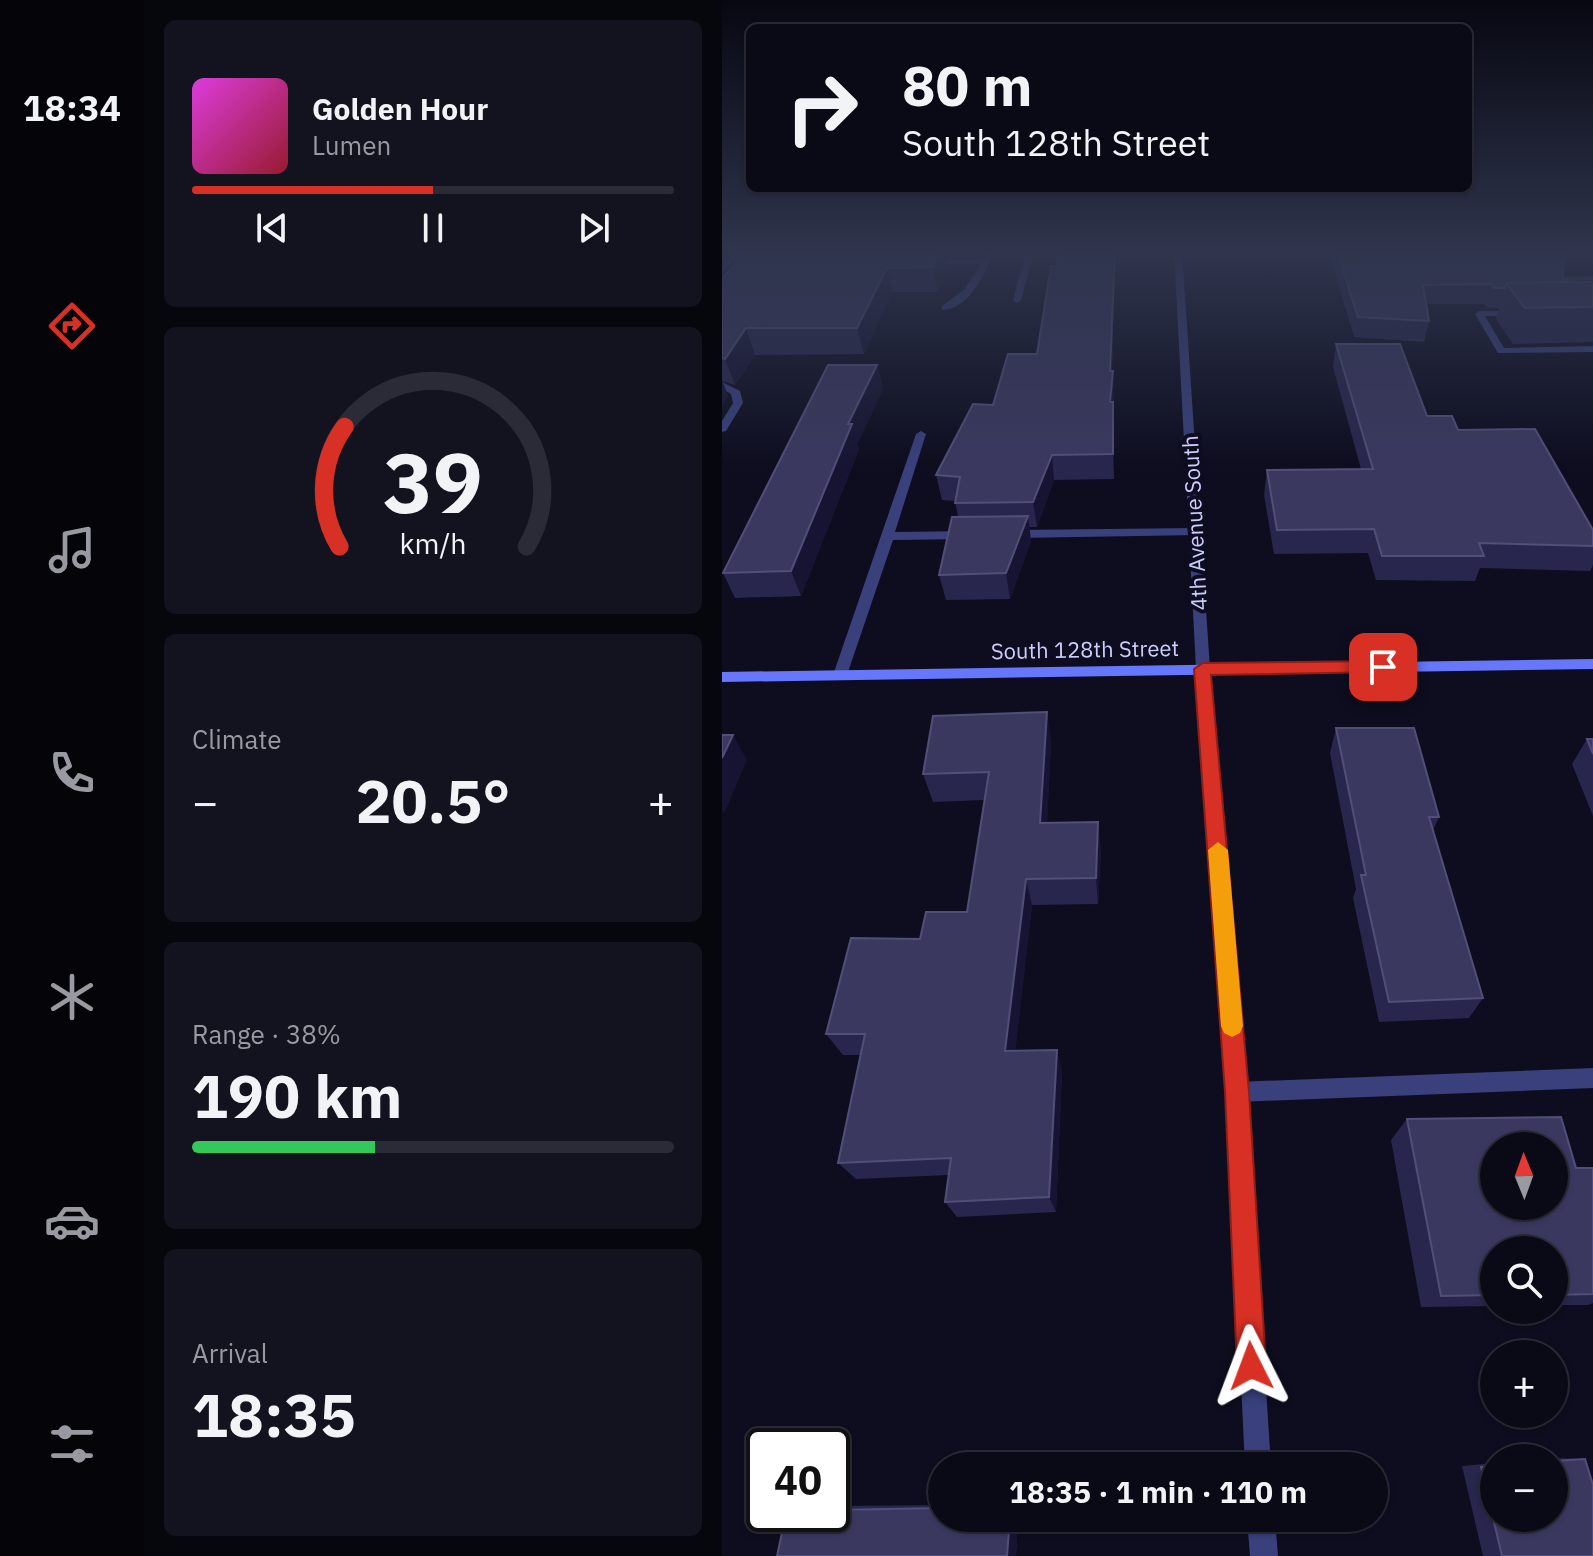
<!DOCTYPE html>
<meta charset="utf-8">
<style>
:root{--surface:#0a0a17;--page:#131320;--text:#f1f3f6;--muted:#999aa1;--line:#2a2b36;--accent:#d93025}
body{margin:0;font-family:"IBM Plex Sans",sans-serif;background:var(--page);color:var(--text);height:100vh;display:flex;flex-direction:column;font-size:30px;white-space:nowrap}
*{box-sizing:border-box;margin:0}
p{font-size:26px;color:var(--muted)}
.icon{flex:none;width:44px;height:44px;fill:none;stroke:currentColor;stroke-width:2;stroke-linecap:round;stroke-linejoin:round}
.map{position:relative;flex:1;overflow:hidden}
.panel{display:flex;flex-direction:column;gap:20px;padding:20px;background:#06060d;width:578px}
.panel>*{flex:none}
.hud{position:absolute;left:24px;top:24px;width:726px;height:168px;border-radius:12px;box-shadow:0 2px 6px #0004,0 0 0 2px var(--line);background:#0a0a17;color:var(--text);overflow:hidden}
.needle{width:52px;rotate:359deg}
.buttons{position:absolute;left:758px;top:1132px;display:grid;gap:16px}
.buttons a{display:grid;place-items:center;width:88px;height:88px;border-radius:50%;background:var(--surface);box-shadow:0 2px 6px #0004,0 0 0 2px var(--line);font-size:40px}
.speed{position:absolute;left:24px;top:1428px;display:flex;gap:16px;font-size:40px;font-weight:700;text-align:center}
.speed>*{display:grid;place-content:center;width:104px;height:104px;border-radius:50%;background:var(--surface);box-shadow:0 2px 6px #0004,0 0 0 2px var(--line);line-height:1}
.speed .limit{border:4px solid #111;border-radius:12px;background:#fff;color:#111}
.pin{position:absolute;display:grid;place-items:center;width:68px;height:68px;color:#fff;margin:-34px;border-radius:16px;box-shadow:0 4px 12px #0006}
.me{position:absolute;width:88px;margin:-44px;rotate:357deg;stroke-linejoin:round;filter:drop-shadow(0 0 6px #0008)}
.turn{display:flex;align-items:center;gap:28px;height:168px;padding:0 24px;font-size:36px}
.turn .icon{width:104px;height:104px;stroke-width:2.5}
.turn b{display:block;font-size:56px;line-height:68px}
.big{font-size:60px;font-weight:700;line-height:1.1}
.panel .card{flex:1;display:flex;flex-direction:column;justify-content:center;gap:12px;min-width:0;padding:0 28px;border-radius:12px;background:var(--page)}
.panel .dial{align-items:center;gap:0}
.dial svg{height:208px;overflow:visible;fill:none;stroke:var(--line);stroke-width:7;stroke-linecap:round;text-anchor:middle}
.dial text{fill:var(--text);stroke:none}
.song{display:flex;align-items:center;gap:24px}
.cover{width:96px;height:96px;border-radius:12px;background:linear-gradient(135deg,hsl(300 70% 55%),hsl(350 70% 35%))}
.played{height:8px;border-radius:4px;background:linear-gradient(90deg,var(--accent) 50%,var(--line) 50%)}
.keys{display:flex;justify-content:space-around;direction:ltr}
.heat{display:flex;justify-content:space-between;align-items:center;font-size:44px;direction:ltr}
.charge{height:12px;border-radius:6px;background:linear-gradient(90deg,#34c759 38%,var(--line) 0)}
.trip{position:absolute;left:206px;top:1452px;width:460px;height:80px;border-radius:40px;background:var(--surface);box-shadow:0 2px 6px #0004,0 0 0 2px var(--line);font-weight:700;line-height:80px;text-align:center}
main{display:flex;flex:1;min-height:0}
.menu{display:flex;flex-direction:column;width:144px;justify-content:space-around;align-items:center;background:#040409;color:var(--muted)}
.menu .icon{width:56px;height:56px}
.menu .current{color:var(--accent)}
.menu b{font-size:36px;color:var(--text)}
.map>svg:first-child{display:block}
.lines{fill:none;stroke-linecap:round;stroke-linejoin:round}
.service{fill:#39407c;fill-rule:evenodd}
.tertiary{fill:#39407c;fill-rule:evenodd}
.secondary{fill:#6677fb;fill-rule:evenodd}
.wall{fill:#28264c}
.shaded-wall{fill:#161432}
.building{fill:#3a385f;stroke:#514f78;stroke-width:2;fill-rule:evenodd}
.route{fill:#d93025;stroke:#8d1f18;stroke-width:2}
.slow{fill:#f59e0b}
.labels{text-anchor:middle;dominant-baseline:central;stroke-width:8;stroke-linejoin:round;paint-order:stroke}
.street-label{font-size:22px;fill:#cccdfd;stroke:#0d0d1f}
</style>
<main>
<nav class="menu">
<b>18:34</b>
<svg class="icon current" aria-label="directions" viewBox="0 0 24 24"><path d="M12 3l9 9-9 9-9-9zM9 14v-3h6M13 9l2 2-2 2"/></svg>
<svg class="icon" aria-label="music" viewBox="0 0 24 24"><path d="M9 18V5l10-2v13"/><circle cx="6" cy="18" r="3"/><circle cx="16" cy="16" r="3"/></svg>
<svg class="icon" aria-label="phone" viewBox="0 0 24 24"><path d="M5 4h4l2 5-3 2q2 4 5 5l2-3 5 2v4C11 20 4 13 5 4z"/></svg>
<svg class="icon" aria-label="climate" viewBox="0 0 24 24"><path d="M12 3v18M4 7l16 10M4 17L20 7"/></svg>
<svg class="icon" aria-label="car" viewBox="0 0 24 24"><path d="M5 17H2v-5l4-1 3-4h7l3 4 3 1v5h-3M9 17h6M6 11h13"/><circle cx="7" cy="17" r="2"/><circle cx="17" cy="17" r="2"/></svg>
<svg class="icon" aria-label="filters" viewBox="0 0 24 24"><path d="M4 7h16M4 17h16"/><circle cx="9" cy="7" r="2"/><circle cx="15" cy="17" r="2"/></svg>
</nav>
<section class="panel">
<div class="card">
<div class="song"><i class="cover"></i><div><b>Golden Hour</b><p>Lumen</p></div></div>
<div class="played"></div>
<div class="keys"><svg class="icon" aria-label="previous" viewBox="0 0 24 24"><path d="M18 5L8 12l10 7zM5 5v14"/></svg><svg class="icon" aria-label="pause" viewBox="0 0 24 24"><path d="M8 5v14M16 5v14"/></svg><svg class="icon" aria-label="next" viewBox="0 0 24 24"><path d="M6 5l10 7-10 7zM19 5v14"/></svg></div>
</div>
<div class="card dial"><svg viewBox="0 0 100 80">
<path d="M14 69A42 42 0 1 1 86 69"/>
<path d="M14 69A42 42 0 0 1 16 23" stroke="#d93025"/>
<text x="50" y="56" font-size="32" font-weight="700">39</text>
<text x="50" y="72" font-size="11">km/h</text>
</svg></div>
<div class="card"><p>Climate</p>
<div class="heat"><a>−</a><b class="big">20.5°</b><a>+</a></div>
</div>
<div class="card"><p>Range · 38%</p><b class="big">190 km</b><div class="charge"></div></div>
<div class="card"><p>Arrival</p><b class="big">18:35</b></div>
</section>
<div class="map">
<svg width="871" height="1556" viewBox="0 0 871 1556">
<rect width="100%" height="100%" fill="#0d0d1f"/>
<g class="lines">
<!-- service -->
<path class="service" d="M 13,251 L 21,251 L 0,273 L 0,266 Z
M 263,251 L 271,251 C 263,274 248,309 220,310 L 220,306 L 243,289 L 258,264 L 205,264 L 202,260 L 260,260 Z
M 304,251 L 312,251 L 299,300 L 295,303 L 291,300 Z
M 871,276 L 871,280 L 845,281 L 845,303 L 838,305 L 838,277 Z
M 800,311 L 801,313 L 797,316 L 763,316 L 782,348 L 871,346 L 871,352 L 776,353 L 753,314 L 757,311 Z
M 0,382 L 18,391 L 21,403 L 4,431 L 0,432 L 0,421 L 11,403 L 9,394 L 0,389 Z
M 199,431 L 204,434 L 173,532 L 248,531 L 254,535 L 248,539 L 171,540 L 125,675 L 123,679 L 113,679 L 111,675 L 194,434 Z
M 473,528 L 477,529 L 477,535 L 287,538 L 281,534 L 287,530 Z
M 871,1068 L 871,1088 L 515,1102 L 508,1099 L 505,1092 L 508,1085 L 515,1082 Z"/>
<!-- tertiary -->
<path class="tertiary" d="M 452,251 L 460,251 L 488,669 L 525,1092 L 549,1466 L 523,1466 L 505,1092 L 474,669 Z
M 525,1518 L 553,1518 L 556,1556 L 528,1556 Z"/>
<!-- secondary -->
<path class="secondary" d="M 871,659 L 871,669 L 0,682 L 0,672 Z"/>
</g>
<!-- wall -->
<path class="wall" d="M 24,251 L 230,251 L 228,257 L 223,257 L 224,267 L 216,292 L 170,292 L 142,354 L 33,355 L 13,385 L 0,381 L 6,396 L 0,406 L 0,279 Z
M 393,251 L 390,371 L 391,371 L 392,426 L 392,479 L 332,480 L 315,527 L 307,527 L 309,541 L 288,599 L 224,600 L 217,575 L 236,517 L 233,501 L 220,500 L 214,475 L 271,405 L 315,354 L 334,266 Z
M 610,251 L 845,251 L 849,255 L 843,274 L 841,275 L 840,282 L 871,282 L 871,342 L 791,344 L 774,319 L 777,308 L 766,308 L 763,304 L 704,304 L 707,321 L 702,342 L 632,337 L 609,259 Z
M 614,344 L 705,416 L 736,430 L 871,530 L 871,565 L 868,571 L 758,568 L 753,581 L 654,580 L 646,553 L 552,554 L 542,495 L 545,470 L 639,469 L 611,367 Z
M 155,365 L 161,389 L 135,444 L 137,449 L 79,596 L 13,598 L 1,573 Z
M 614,728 L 717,817 L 711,830 L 761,998 L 747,1018 L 657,1022 L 631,898 L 634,889 L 608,753 Z
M 865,739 L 871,739 L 871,816 L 850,764 Z
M 329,741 L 325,822 L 379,849 L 376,904 L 310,905 L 293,1051 L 340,1070 L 334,1212 L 235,1217 L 223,1202 L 227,1175 L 134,1179 L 116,1163 L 138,1055 L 121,1055 L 104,1034 L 198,939 L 245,912 L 262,800 L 211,802 L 201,774 Z
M 685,1119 L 854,1168 L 871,1168 L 871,1303 L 866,1305 L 832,1305 L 832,1250 L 772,1250 L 772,1306 L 699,1307 L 669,1140 Z
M 832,1458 L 863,1459 L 871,1556 L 761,1556 L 740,1466 L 772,1463 L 772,1518 L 832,1518 Z
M 220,1505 L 220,1518 L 296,1518 L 294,1556 L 55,1556 L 110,1514 L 110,1506 Z"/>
<!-- shaded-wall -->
<path class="shaded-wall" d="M 217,251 L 222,251 L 224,267 L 216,292 L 211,267 Z
M 393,251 L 389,390 L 391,371 L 392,395 L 389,426 L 388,371 Z
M 849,255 L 843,274 L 835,277 L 842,258 Z
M 165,268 L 170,292 L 142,354 L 135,328 Z
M 24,328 L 33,355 L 13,385 L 3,359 Z
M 155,365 L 161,389 L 135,444 L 137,449 L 79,596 L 69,571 L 126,424 Z
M 0,380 L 6,396 L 0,406 Z
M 391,402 L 392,426 L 392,479 L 391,454 Z
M 330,455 L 332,480 L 315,527 L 311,502 Z
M 306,516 L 309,541 L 288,599 L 284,573 Z
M 325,712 L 329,741 L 324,850 L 318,823 Z
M 11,735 L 25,760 L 2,814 L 0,811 L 0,758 Z
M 376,822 L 379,849 L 376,904 L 374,878 Z
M 304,879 L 310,905 L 291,1072 L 283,1051 Z
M 335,1050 L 340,1070 L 334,1212 L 327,1197 Z
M 288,1518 L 296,1518 L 294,1556 L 285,1556 Z"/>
<!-- building -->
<path class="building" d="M 24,251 L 217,251 L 211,267 L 165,268 L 135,328 L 24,328 L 3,359 L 0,358 L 0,279 Z
M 337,251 L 393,251 L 388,371 L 391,371 L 388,402 L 391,402 L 391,454 L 330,455 L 311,502 L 233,503 L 238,477 L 214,475 L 251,404 L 271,405 L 286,354 L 315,354 L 329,266 L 334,266 Z
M 615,251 L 845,251 L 849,255 L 842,258 L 840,282 L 784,283 L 783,288 L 772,288 L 769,284 L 701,285 L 707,321 L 636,317 Z
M 871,282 L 871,307 L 803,308 L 784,283 Z
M 614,344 L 678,344 L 705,416 L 730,416 L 736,430 L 813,429 L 871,530 L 871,546 L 757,543 L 762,556 L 660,556 L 652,529 L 555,530 L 545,470 L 651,469 Z
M 106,365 L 155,365 L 126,424 L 130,424 L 69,571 L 1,573 Z
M 306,516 L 284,573 L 217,575 L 230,517 Z
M 325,712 L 318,823 L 376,822 L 374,878 L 304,879 L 283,1051 L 335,1050 L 327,1197 L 223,1202 L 229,1158 L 116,1163 L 143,1034 L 104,1034 L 129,938 L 198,939 L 204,912 L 245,912 L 267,772 L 201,774 L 211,716 Z
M 614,728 L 692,728 L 717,817 L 707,817 L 761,998 L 667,1002 L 639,875 L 644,875 Z
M 0,735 L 11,735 L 0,758 Z
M 865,739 L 871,739 L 871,754 Z
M 839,1117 L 854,1168 L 871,1168 L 871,1294 L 832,1295 L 832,1250 L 772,1250 L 772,1295 L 719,1296 L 685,1119 ZM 772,1146 L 832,1146 L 832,1206 L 772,1206 Z
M 863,1459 L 871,1485 L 871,1556 L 780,1556 L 759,1467 L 772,1466 L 772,1518 L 832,1518 L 832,1461 Z
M 220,1508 L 220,1518 L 288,1518 L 285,1556 L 55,1556 L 64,1514 L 110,1514 L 110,1510 Z"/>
<!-- sky -->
<linearGradient id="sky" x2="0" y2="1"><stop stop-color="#070711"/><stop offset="0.54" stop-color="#2f354d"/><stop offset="1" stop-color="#2f354d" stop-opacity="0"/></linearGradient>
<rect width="871" height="468" fill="url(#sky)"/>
<!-- route -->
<path class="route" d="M 661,661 L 669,667 L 661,672 L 489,675 L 527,1092 L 544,1366 L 540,1377 L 529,1381 L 519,1377 L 515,1366 L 503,1092 L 472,669 L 481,663 Z"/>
<!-- slow -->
<path class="slow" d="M 496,842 L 506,850 L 521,1026 L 518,1033 L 510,1037 L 502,1033 L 499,1026 L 486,850 Z"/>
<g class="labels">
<!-- street labels -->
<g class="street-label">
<text transform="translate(472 523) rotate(-93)">4th Avenue South</text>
<text transform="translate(363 649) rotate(-1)">South 128th Street</text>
</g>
</g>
</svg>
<div class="buttons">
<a><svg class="needle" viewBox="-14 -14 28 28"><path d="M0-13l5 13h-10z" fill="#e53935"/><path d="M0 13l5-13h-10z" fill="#999aa1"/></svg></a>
<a><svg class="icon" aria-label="search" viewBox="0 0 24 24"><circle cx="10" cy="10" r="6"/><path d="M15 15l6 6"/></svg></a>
<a>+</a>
<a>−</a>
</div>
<div class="speed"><div class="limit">40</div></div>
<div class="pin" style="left:661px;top:667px;background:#d93025"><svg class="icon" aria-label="arrive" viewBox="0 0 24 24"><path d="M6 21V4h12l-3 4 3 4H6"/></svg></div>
<svg class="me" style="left:529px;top:1366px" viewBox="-20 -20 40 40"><path d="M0-17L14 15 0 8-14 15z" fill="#d93025" stroke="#fff" stroke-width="4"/></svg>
<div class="trip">18:35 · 1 min · 110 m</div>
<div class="hud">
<div class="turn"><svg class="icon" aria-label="right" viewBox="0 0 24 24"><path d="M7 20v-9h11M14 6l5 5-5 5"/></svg><div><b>80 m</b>South 128th Street</div></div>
</div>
</div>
</main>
